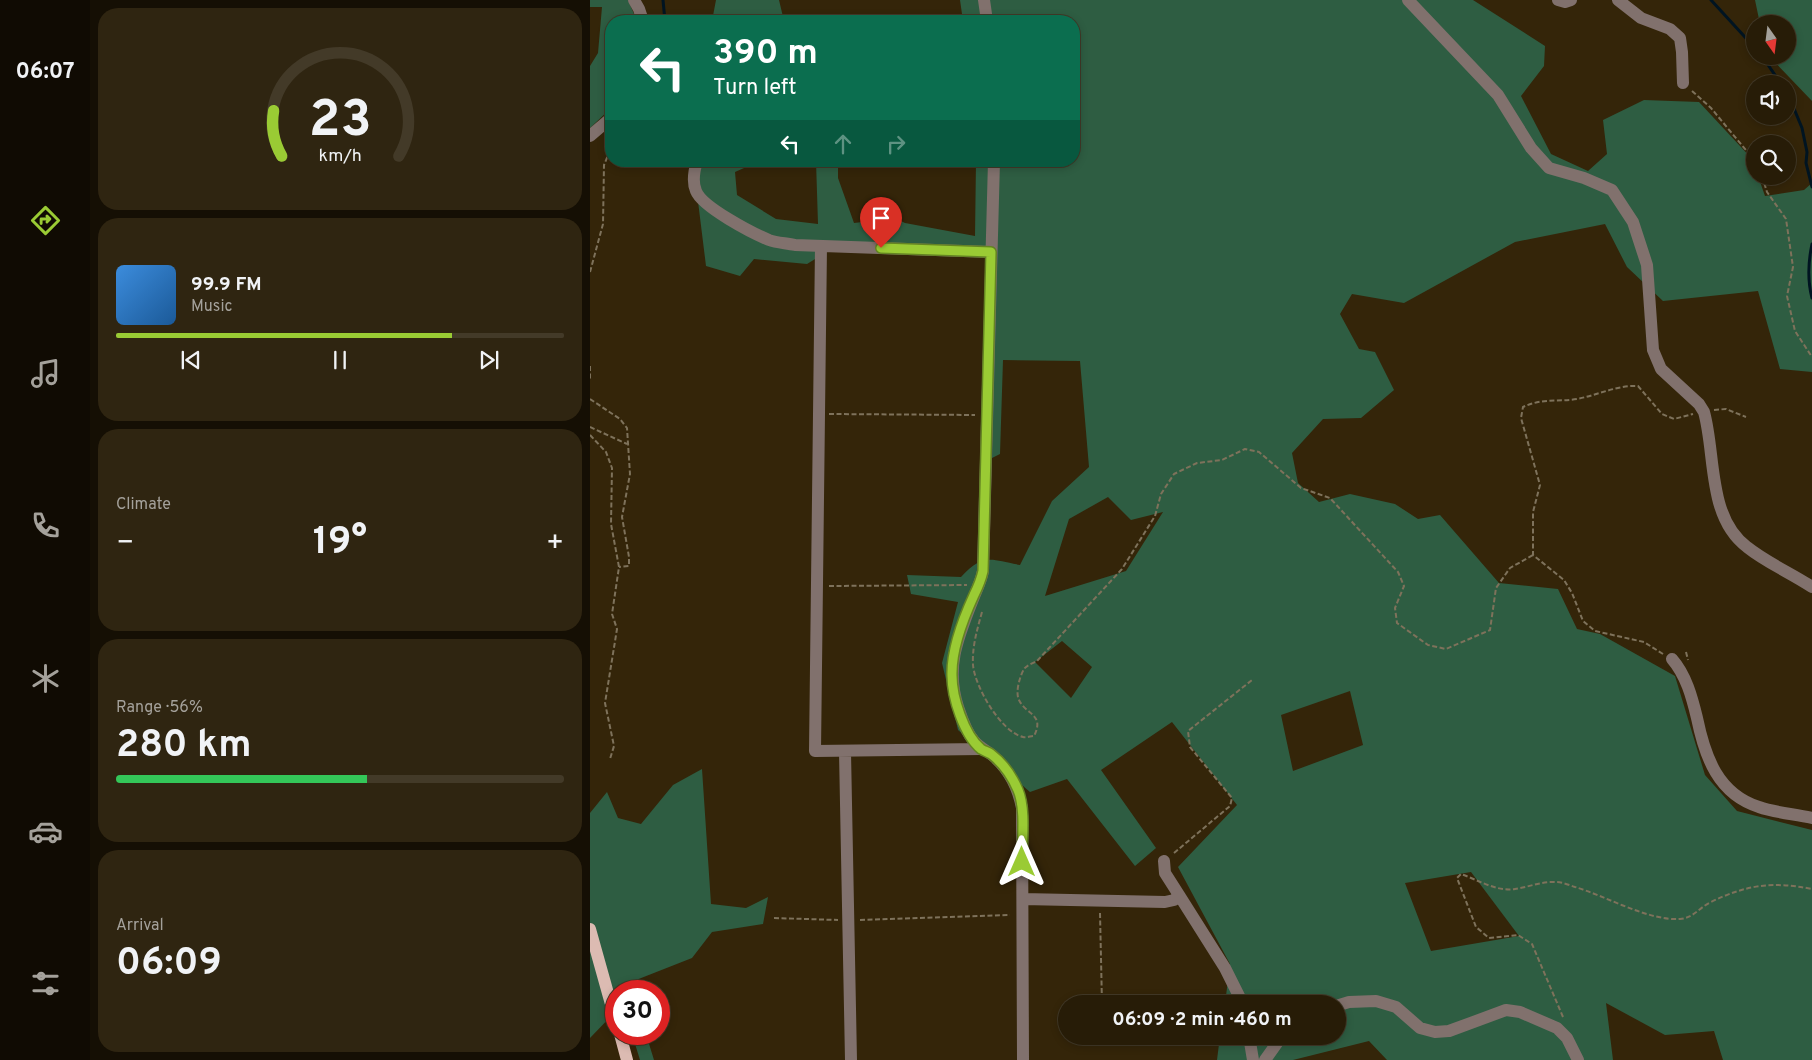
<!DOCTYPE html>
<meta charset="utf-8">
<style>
:root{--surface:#271c07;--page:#2f2511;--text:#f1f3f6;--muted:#a4a19b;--line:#433a28;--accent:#9acb34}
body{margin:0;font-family:Overpass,sans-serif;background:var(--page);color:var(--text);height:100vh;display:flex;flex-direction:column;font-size:19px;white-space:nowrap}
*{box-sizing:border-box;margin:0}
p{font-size:16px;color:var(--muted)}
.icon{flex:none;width:28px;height:28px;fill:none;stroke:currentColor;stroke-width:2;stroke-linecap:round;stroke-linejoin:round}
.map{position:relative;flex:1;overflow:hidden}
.drawer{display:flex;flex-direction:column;gap:8px;padding:8px;background:#150f04;width:500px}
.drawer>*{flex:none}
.top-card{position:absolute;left:15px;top:15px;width:475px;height:152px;border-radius:20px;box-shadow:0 2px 8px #0003,0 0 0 1px var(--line);background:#0b6e4f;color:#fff;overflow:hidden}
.needle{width:32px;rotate:166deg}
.buttons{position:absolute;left:1156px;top:15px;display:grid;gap:10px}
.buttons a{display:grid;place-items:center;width:50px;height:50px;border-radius:50%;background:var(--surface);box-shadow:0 2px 8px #0003,0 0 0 1px var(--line);font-size:25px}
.speed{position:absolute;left:15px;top:980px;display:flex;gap:10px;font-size:25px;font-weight:700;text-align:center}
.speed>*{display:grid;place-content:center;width:65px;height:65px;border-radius:50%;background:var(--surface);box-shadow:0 2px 8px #0003,0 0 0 1px var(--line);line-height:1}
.speed .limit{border:8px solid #d22;background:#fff;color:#111}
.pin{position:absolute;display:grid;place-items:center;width:42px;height:42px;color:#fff;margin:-51px -21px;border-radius:50% 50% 50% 0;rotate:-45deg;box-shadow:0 0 5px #0007}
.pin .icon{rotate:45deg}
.me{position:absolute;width:55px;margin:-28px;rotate:0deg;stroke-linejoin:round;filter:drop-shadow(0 0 4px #0008)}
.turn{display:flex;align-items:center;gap:18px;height:105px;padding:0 25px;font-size:22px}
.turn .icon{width:65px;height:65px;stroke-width:2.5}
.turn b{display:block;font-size:35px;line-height:42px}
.lanes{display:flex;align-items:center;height:48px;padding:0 25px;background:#0003;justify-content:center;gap:25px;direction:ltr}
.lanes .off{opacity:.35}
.big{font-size:38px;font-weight:700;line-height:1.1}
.drawer .widget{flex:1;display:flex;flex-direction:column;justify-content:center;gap:8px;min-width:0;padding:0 18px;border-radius:20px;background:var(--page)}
.drawer .dial{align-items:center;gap:0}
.dial svg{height:130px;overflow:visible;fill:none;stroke:var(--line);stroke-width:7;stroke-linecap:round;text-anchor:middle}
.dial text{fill:var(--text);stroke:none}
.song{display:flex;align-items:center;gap:15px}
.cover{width:60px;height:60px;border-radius:8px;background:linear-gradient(135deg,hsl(210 70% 55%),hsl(210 70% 35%))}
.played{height:5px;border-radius:2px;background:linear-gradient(90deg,var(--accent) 75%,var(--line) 75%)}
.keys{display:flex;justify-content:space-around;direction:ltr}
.heat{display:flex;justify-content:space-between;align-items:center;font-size:28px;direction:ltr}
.charge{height:8px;border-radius:4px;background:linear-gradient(90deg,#34c759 56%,var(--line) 0)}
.trip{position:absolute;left:468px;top:995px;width:288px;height:50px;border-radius:25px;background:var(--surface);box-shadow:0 2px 8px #0003,0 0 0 1px var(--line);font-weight:700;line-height:50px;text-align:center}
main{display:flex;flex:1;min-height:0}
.menu{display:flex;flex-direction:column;width:90px;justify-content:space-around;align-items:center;background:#100b03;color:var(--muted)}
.menu .icon{width:35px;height:35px}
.menu .active{color:var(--accent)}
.menu b{font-size:22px;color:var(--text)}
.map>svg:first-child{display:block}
.forest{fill:#2e5d42;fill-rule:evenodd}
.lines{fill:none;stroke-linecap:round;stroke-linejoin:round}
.stream{stroke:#001421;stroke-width:3}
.path{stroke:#7e725b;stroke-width:2;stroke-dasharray:5 2.5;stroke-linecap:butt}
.minor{stroke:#81716d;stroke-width:12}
.major{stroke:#dcbbb2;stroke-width:12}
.route-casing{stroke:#648422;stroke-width:12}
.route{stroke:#9acb34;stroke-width:9}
</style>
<main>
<nav class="menu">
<b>06:07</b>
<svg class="icon active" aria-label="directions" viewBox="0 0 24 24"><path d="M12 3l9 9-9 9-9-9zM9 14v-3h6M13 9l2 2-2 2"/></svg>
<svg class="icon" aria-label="music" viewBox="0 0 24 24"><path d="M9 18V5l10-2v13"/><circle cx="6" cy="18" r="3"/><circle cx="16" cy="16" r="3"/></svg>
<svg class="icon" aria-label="phone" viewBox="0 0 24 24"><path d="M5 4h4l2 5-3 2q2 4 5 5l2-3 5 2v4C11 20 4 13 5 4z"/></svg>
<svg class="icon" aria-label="climate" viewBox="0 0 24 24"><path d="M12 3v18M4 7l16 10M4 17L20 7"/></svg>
<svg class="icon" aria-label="car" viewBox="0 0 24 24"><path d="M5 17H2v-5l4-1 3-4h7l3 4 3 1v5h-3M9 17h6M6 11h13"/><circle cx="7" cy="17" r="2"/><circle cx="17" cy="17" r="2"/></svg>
<svg class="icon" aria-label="filters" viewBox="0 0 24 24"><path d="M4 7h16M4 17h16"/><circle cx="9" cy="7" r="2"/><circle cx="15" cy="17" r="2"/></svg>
</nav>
<section class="drawer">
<div class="widget dial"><svg viewBox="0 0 100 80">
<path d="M14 69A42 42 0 1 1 86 69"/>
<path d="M14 69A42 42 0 0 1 9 41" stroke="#9acb34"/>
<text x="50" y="56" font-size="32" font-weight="700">23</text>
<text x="50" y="72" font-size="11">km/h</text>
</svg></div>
<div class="widget">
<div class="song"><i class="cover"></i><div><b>99.9 FM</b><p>Music</p></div></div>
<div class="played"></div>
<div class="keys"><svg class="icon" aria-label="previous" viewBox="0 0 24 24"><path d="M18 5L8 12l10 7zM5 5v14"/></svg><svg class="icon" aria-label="pause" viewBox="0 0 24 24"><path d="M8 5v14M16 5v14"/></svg><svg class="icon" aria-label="next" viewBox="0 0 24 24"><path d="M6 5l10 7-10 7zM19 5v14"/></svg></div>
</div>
<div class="widget"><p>Climate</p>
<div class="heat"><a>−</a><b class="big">19°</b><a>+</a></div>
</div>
<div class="widget"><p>Range · 56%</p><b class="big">280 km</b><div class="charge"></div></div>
<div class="widget"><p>Arrival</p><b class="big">06:09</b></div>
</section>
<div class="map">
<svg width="1222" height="1060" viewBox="0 0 1222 1060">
<rect width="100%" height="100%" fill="#342509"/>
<!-- forest -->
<path class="forest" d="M 0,0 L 38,0 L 47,21 L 21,21 L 21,108 L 0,128 L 0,66 L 8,53 L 12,7 L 0,7 Z
M 126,0 L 189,0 L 194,21 L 122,21 Z
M 370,0 L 883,0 L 955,46 L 954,66 L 931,96 L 961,154 L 998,171 L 1017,154 L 1013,120 L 1054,100 L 1109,102 L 1163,160 L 1165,166 L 1165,176 L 1168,176 L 1175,196 L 1214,190 L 1222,183 L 1222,372 L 1190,369 L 1168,291 L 1073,301 L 1037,267 L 1015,224 L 925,242 L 814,303 L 762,294 L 750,314 L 769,349 L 785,352 L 804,390 L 771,418 L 733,419 L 702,453 L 708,483 L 729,502 L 760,494 L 805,504 L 828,519 L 850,515 L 909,583 L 968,589 L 987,629 L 1010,634 L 1085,676 L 1115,775 L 1147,811 L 1222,830 L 1222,1060 L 1133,1060 L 1124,1031 L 1075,1035 L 1016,1003 L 1023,1060 L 797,1060 L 779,1041 L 703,1060 L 627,1060 L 630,1036 L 746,1036 L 746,1004 L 635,1004 L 640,964 L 588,867 L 647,805 L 582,722 L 511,770 L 566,848 L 545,866 L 477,779 L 440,792 L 368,730 L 352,663 L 368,602 L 321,594 L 317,575 L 371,577 C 393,553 400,559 430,565 L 462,501 L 499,467 L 490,361 L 413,360 L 410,454 L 402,458 L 404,253 L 248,245 L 217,264 L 164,259 L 150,276 L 116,266 L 104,169 L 107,161 L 170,161 L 145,172 L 147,195 L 186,219 L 228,224 L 226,161 L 248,161 L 248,178 L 264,223 L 305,218 L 315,223 L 385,236 L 386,161 L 484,161 L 484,21 L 373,21 ZM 518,497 L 541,520 L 573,512 L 536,571 L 455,596 L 479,519 ZM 472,641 L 502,667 L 481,698 L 445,662 ZM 760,691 L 773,745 L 703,771 L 691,715 ZM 881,872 L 929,936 L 841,951 L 815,883 Z
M 1165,0 L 1222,0 L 1222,101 L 1179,56 L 1198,56 L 1198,24 L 1170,24 Z
M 112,769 L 121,904 L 156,908 L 178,897 L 173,924 L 122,932 L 102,958 L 41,982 L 43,991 L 26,991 L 26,1011 L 0,1038 L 0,813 L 17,792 L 28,818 L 51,824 L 83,785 Z
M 42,1034 L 56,1034 L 64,1060 L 50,1060 Z"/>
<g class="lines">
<!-- stream -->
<path class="stream" d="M 73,0 L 75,21
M 1121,0 L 1165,48
M 1172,56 L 1191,84
M 1198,94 L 1212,128 L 1217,152 L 1216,163 L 1222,187
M 1222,244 C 1218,263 1217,279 1222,298"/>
<!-- path -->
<path class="path" d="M 1102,91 L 1121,108 L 1165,161
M 1172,176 L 1177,192 L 1196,219 L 1203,267 L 1197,296 L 1205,331 L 1222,357
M 0,272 L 13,224 L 14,165 L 21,148
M 0,366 L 0,380
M 0,399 L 30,419 L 37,428 L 40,474 L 32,517 L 39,557 L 39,566 L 29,567
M 1124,410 L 1136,409 L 1156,417
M 239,414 L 385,415
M 0,427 L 37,444
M 0,435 L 16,452 L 22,468 L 21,524 L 29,567 L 22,614 L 27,629 L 15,703 L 24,746 L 20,759
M 239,586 L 377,585
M 392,612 C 387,630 382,647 383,665 C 385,687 411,732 433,737 C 436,738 441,736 444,736 C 455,714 436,715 429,700 C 425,692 430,676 434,669 C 437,665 443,663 447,661 L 532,569 L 565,516 L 571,494 L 584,474 L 607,463 L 632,460 L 655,449 L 669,452 L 711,488 L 740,498 L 808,572 L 814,586 L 805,608 L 807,623 L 838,645 L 856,649 L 900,630 L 906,588 L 920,568 L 943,555
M 1096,652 L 1098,660
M 1073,654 L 1054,642 L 1005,631 L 993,621 L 982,593 L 974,580 L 943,555 L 943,512 L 950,485 L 931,418 L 933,407 C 952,398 968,402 987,399 C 1008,395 1027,385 1048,386 L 1072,414 L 1084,419 L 1103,414
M 584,853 L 640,806 L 642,798 L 600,747 L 598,731 L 662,680
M 510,913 L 512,1004
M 184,918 L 248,920
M 270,920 L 420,915
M 973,1017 L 942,944 L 928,935 L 899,938 L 886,927 L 867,878 L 871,874 C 888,880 907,892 925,889 C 939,887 952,881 966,882 C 972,882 979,885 985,887 C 1016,896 1058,921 1090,919 C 1103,918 1108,909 1119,903 C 1155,885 1182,881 1222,889"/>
<!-- minor -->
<path class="minor" d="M 44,0 L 49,9 L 53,21
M 394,0 L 397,21
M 818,0 L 908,95 L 941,148 L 959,168 L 994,178 L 1022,190 L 1043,222 L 1057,265 L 1063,350 L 1071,369 L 1109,404 L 1114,412 C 1126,455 1117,517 1157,547 C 1177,563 1201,573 1222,587
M 968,0 L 975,2 L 981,0
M 1028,0 L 1051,18 L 1080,29 L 1090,38 L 1092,52 L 1093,83
M 0,136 L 21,118
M 107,161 C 104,171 102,182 106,191 C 112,207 162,233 179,240 C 187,243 197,243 205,245 L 401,252
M 404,161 L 393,571 C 391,581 387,589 383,599 C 368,637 355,667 368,707 C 372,719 376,732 384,741 C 390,748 396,750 402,755 C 419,769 428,787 432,808 L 433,1060
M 231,246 L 225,751 L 391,749
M 1082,659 C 1096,675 1102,697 1107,718 C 1115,757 1128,794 1169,807 C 1186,813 1205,814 1222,818
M 255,752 L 261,1060
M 589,895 L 635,968 L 653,1004
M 433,899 L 575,902 L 584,900 L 589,895 L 575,873 L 574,861
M 746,1006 L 759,1002 L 786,1001 L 806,1007 L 830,1028 L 845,1032 L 859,1031 L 916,1010 L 930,1012 L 967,1028 L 977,1038 L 988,1060
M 659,1036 L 663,1060
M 675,1060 L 692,1036"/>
<!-- major -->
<path class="major" d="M 0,929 L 26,1022
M 30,1034 L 37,1060"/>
</g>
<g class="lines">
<!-- route casing -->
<g class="route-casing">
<path id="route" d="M 291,248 L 401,252 L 393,571 C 391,580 388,587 384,595 C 373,619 361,649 362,676 C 362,697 374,735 391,749 C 394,751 398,752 401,754 C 413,763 422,776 428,790 C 436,809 432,841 432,862"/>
</g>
<!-- route -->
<use href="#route" class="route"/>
</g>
</svg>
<div class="buttons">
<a><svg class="needle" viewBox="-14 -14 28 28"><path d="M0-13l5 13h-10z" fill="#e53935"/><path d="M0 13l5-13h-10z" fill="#a4a19b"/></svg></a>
<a><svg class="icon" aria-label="sound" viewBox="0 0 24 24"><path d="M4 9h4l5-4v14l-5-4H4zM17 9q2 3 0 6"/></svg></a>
<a><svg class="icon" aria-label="search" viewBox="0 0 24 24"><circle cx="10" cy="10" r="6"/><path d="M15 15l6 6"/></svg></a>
</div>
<div class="speed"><div class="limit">30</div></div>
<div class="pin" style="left:291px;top:248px;background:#d93025"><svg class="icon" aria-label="arrive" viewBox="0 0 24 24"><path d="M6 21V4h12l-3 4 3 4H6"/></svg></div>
<svg class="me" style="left:432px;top:862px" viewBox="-20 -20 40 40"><path d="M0-17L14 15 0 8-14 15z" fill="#9acb34" stroke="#fff" stroke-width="4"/></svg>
<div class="trip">06:09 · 2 min · 460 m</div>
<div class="top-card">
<div class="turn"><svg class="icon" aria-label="left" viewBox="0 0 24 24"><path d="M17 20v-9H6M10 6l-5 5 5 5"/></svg><div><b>390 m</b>Turn left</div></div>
<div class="lanes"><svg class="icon" aria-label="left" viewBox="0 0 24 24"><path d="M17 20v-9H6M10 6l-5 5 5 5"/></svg><svg class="icon off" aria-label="ahead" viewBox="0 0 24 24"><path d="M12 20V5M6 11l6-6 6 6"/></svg><svg class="icon off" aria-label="right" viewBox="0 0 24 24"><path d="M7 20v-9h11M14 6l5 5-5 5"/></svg></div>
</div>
</div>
</main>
